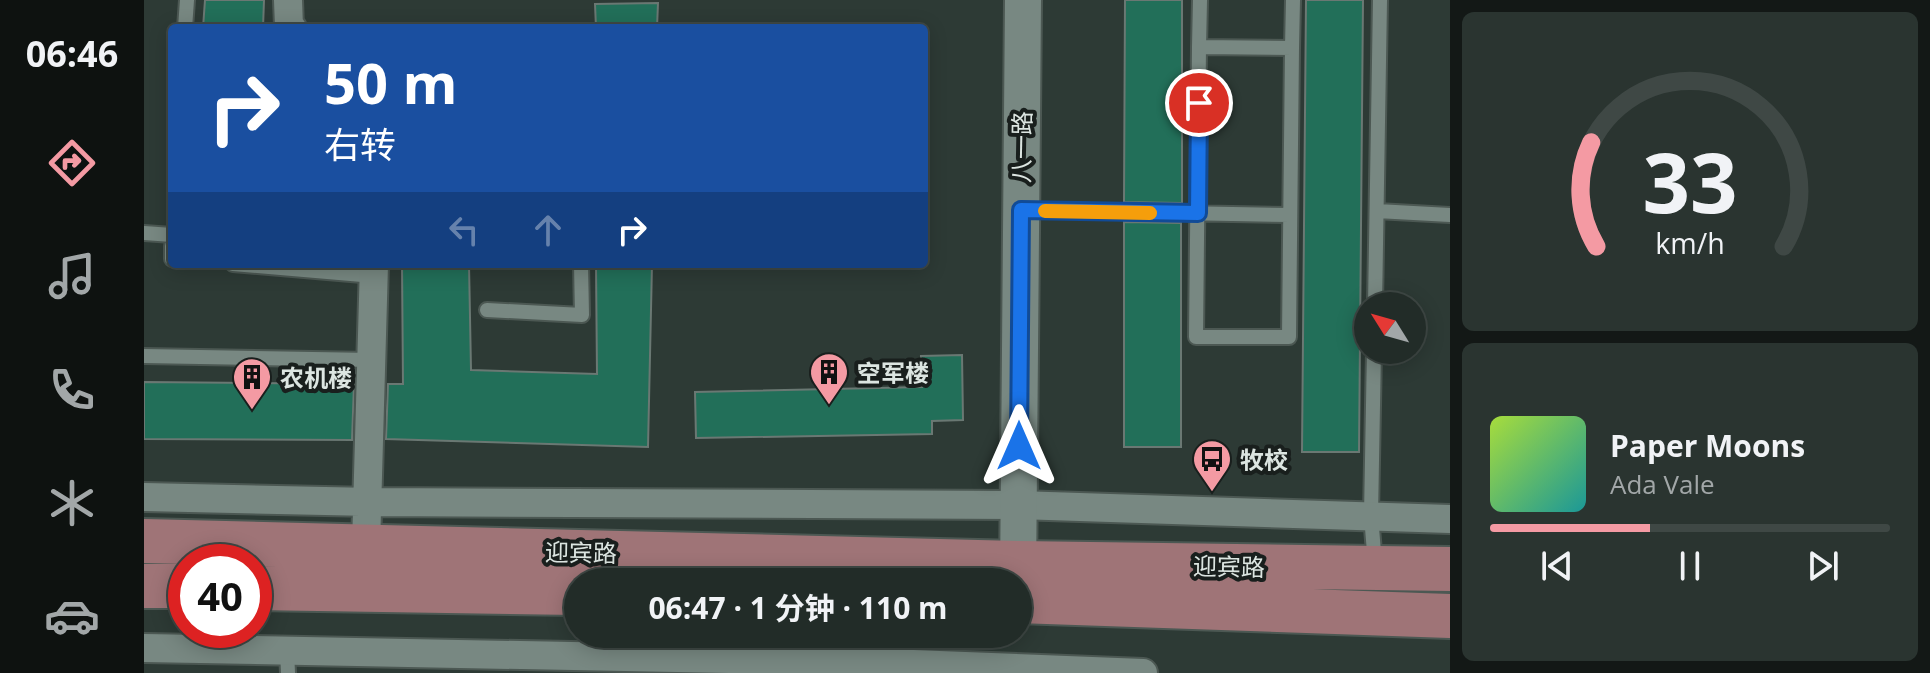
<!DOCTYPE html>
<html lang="zh">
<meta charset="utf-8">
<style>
:root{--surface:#222c28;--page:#2a3430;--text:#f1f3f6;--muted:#a2a7a8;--line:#3f4845;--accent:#f49aa3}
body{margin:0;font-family:"Open Sans","Noto Sans SC",sans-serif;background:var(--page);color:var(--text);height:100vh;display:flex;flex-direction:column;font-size:30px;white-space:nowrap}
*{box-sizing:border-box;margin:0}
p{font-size:26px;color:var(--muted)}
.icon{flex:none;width:44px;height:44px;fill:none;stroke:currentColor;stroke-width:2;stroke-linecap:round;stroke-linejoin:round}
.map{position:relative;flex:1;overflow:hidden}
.panel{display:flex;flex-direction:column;gap:12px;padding:12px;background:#131816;width:480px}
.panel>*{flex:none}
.guide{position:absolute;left:24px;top:24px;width:760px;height:244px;border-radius:8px;box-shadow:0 4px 20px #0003,0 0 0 2px var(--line);background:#1a4fa0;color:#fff;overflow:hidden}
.needle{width:52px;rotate:307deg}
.controls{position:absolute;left:1210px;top:292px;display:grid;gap:16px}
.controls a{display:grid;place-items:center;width:72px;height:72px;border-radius:50%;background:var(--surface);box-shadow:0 4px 20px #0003,0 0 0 2px var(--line);font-size:40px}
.speed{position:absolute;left:24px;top:544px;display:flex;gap:16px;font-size:40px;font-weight:700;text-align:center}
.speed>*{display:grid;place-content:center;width:104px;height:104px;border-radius:50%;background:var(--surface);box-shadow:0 4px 20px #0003,0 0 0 2px var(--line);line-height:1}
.speed .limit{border:12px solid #d22;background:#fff;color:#111}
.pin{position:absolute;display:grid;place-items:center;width:68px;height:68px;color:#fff;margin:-34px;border:4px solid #fff;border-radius:50%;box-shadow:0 2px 8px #0007}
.me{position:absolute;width:88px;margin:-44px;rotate:0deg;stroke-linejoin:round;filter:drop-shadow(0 0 6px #0008)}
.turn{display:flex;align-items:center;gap:28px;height:168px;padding:0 24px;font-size:36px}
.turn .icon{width:104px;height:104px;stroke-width:2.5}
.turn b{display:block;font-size:56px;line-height:68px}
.lanes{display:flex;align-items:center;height:76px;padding:0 24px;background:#0003;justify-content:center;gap:40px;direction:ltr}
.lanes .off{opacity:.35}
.panel .widget{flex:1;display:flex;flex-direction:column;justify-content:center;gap:12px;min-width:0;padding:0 28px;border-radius:12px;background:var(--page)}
.panel .dial{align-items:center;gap:0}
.dial svg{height:208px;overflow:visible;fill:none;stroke:var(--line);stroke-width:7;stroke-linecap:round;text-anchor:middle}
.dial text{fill:var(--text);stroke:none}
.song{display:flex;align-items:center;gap:24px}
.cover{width:96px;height:96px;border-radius:12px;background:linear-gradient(135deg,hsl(80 70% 55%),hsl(180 70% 35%))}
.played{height:8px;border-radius:4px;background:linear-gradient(90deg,var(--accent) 40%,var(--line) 40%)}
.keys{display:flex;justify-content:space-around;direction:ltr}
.trip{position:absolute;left:420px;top:568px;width:468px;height:80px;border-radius:40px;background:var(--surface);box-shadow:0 4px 20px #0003,0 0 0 2px var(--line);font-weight:700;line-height:80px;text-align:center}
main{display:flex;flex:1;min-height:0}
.tabs{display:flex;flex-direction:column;width:144px;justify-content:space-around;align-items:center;background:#0e1210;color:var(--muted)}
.tabs .icon{width:56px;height:56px}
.tabs .on{color:var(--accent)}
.tabs b{font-size:36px;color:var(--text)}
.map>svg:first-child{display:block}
.building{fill:#226f59;stroke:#6a7873;stroke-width:2}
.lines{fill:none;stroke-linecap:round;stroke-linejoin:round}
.service-casing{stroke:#4c5853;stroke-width:18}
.minor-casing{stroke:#4c5853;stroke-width:32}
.tertiary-casing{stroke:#4c5853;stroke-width:40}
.primary-casing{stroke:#4c5853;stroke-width:48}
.service{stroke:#788882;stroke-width:14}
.minor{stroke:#788882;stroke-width:28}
.tertiary{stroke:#788882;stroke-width:36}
.primary{stroke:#9f7477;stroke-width:44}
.route-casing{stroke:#114b97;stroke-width:20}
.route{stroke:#1a73e8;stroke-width:14}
.slow{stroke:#f59e0b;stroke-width:14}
.labels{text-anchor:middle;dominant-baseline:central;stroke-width:8;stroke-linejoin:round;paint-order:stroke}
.street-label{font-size:24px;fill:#dce5e1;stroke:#191f1d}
.poi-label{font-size:24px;font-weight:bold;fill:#dce5e1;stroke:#191f1d;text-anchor:start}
</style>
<main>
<nav class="tabs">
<b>06:46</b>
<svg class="icon on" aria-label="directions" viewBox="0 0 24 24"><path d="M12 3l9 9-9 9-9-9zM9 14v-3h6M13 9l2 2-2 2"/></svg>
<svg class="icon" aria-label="music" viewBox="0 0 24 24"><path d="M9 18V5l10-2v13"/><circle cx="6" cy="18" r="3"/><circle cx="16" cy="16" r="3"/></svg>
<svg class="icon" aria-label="phone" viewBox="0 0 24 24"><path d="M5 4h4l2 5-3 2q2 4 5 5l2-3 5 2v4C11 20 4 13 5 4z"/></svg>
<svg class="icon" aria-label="climate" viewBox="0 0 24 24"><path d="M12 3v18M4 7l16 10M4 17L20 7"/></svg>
<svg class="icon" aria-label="car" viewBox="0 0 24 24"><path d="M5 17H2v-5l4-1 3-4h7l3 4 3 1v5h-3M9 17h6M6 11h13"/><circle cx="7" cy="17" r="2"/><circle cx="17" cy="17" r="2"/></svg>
</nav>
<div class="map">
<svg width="1306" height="673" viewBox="0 0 1306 673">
<rect width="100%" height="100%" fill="#2d3a35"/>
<!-- building -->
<path class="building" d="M 61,0 L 120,0 L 119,28 L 59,28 Z
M 981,0 L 1038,0 L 1038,203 L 980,202 Z
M 1162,0 L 1219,0 L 1215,452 L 1158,452 Z
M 514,3 L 513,28 L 452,28 L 451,4 Z
M 980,222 L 1037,223 L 1037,447 L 980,447 Z
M 258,264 L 325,264 L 327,370 L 453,374 L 452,264 L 508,264 L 504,447 L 242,439 L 244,384 L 259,384 Z
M 818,355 L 819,420 L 788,421 L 788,434 L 552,438 L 551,392 L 778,387 L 777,356 Z
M 0,382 L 210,384 L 208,440 L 0,439 Z"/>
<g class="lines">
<!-- service casing -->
<g class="service-casing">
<path id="service" d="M 41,28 L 43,0
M 1055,47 L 1148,48 L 1145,337 L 1052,337 Z
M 1055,47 L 1056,0
M 1148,48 L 1149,0
M 877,210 L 1146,215
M 1233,211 L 1306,215
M 0,233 L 28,235
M 28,246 L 28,259
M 89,264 L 230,276
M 1231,306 L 1236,0
M 343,310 L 438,315 L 437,264
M 1230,350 L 1227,516 L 1231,564
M 0,356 L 228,360
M 143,650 L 144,673"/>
</g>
<!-- minor casing -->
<g class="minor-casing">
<path id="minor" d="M 144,0 L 145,27 L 148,28
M 0,497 L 228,502 L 874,505 L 1306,519
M 222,546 L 230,264
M 0,648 L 691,661 L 999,673"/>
</g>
<!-- tertiary casing -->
<g class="tertiary-casing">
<path id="tertiary" d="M 874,582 L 879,0"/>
</g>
<!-- primary casing -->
<g class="primary-casing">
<path id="primary" d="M 0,541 L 874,563 L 1306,569
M 0,586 L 42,586
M 110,588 L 434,593
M 874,601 L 1306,616"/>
</g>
<!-- service -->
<use href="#service" class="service"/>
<!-- minor -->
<use href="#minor" class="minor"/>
<!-- tertiary -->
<use href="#tertiary" class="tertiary"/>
<!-- primary -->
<use href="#primary" class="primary"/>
</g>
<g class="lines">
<!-- route casing -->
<g class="route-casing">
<path id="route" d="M 875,446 L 877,210 L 1054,213 L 1055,103"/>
</g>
<!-- route -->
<use href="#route" class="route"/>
<!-- slow -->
<path class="slow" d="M 901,211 L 1006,213"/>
</g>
<!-- icons -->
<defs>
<g id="building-pin" transform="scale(2)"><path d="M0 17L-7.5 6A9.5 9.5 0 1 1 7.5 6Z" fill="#f49aa3" stroke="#191f1d"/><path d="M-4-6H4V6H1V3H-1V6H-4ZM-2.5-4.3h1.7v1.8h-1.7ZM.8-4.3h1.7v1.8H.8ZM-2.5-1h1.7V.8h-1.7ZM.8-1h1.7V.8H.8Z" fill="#111"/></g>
<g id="bus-pin" transform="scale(2)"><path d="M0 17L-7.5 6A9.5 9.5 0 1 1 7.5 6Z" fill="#f49aa3" stroke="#191f1d"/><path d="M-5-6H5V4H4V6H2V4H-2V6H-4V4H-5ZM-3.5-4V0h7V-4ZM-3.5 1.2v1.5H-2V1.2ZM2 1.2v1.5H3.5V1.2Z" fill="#111"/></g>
</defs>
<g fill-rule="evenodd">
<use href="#building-pin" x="685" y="372"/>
<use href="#building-pin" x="108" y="377"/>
<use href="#bus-pin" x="1068" y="459"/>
</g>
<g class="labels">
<!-- street labels -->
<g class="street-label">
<text transform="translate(877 147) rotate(-89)">八一路</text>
<text transform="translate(437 552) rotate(1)">迎宾路</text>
<text transform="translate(1085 566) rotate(1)">迎宾路</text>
</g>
<!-- poi labels -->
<g class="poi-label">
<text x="713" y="372">空军楼</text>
<text x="136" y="377">农机楼</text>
<text x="1096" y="459">牧校</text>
</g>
</g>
</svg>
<div class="controls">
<a><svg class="needle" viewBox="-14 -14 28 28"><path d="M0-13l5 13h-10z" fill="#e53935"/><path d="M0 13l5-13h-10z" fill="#a2a7a8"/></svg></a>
</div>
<div class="speed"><div class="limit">40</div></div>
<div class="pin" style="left:1055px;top:103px;background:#d93025"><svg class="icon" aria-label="arrive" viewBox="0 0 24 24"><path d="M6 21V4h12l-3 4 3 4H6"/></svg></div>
<svg class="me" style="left:875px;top:446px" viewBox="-20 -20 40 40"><path d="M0-17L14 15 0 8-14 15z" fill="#1a73e8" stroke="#fff" stroke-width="4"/></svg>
<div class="trip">06:47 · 1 分钟 · 110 m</div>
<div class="guide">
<div class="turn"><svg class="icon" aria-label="right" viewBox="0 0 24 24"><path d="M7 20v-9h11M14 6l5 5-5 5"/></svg><div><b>50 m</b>右转</div></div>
<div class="lanes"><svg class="icon off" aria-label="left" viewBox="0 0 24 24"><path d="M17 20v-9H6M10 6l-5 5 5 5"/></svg><svg class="icon off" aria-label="ahead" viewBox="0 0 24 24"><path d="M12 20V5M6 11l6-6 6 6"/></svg><svg class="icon" aria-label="right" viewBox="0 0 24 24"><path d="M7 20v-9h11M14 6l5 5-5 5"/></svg></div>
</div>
</div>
<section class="panel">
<div class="widget dial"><svg viewBox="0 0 100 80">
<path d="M14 69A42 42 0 1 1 86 69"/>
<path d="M14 69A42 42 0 0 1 12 29" stroke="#f49aa3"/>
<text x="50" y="56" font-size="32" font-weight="700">33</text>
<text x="50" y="72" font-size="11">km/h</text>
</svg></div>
<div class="widget">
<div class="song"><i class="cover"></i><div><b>Paper Moons</b><p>Ada Vale</p></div></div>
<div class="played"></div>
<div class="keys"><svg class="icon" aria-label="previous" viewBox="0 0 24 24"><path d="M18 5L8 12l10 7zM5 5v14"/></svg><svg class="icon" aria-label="pause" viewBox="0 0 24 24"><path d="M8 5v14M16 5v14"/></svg><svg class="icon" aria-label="next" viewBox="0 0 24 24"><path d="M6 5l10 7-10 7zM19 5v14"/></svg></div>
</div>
</section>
</main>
